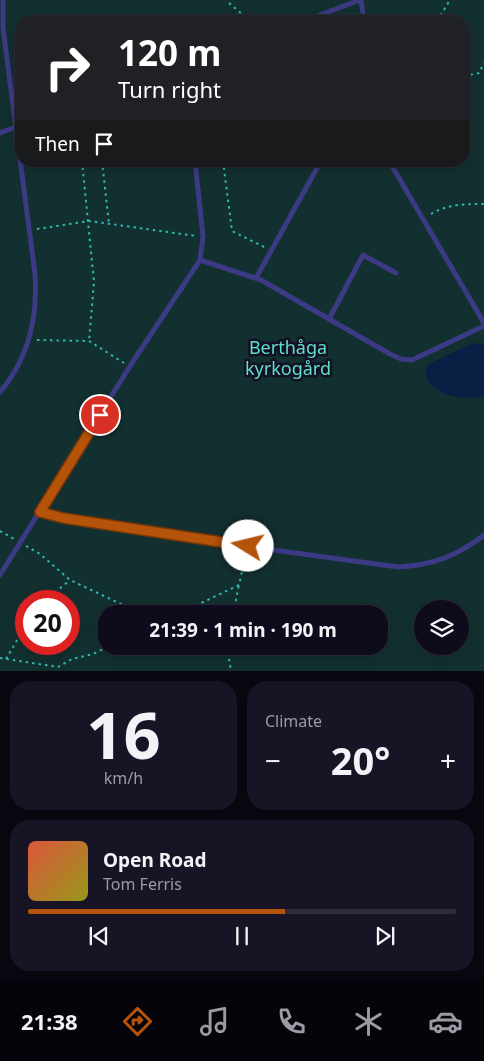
<!DOCTYPE html>
<meta charset="utf-8">
<style>
:root{--surface:#0e0b1c;--page:#171425;--text:#f1f3f6;--muted:#9b9ba3;--line:#2e2b3b;--accent:#b45309}
body{margin:0;font-family:"Noto Sans",sans-serif;background:var(--page);color:var(--text);height:100vh;display:flex;flex-direction:column;font-size:19px;white-space:nowrap}
*{box-sizing:border-box;margin:0}
p{font-size:16px;color:var(--muted)}
.icon{flex:none;width:28px;height:28px;fill:none;stroke:currentColor;stroke-width:2;stroke-linecap:round;stroke-linejoin:round}
.map{position:relative;height:671px;overflow:hidden}
.panel{display:flex;flex-direction:column;gap:10px;padding:10px;background:#08060f;flex:1}
.panel>*{flex:none}
.banner{position:absolute;left:15px;top:15px;width:455px;height:152px;border-radius:20px;box-shadow:0 2px 12px #0003,0 0 0 1px var(--line);background:#202124;color:#fff;overflow:hidden}
.tools{position:absolute;left:414px;top:600px;display:grid;gap:10px}
.tools a{display:grid;place-items:center;width:55px;height:55px;border-radius:50%;background:var(--surface);box-shadow:0 2px 12px #0003,0 0 0 1px var(--line);font-size:25px}
.speed{position:absolute;left:15px;top:590px;display:flex;gap:10px;font-size:25px;font-weight:700;text-align:center}
.speed>*{display:grid;place-content:center;width:65px;height:65px;border-radius:50%;background:var(--surface);box-shadow:0 2px 12px #0003,0 0 0 1px var(--line);line-height:1}
.speed .limit{border:8px solid #d22;background:#fff;color:#111}
.pin{position:absolute;display:grid;place-items:center;width:42px;height:42px;color:#fff;margin:-21px;border:2px solid #fff;border-radius:50%;box-shadow:0 1px 5px #0007}
.me{position:absolute;width:55px;margin:-28px;rotate:279deg;stroke-linejoin:round;filter:drop-shadow(0 0 4px #0008)}
.turn{display:flex;align-items:center;gap:18px;height:105px;padding:0 20px;font-size:22px}
.turn .icon{width:65px;height:65px;stroke-width:2.5}
.turn b{display:block;font-size:35px;line-height:42px}
.then{display:flex;align-items:center;height:48px;padding:0 20px;background:#0003;gap:10px;font-size:19px}
.big{font-size:38px;font-weight:700;line-height:1.1}
.panel .tile{flex:1;display:flex;flex-direction:column;justify-content:center;gap:8px;min-width:0;padding:0 18px;border-radius:20px;background:var(--page)}
.panel .dial{align-items:center;gap:0}
.dial b{font-size:65px;line-height:1}
.song{display:flex;align-items:center;gap:15px}
.cover{width:60px;height:60px;border-radius:8px;background:linear-gradient(135deg,hsl(10 70% 55%),hsl(60 70% 35%))}
.played{height:5px;border-radius:2px;background:linear-gradient(90deg,var(--accent) 60%,var(--line) 60%)}
.keys{display:flex;justify-content:space-around;direction:ltr}
.heat{display:flex;justify-content:space-between;align-items:center;font-size:28px;direction:ltr}
.panel .tiles{flex:1;display:grid;gap:10px;grid-template-columns:1fr 1fr}
.tile:last-child{grid-column:span 2}
.trip{position:absolute;left:98px;top:605px;width:290px;height:50px;border-radius:20px;background:var(--surface);box-shadow:0 2px 12px #0003,0 0 0 1px var(--line);font-weight:700;line-height:50px;text-align:center}
.tabs{display:flex;height:80px;justify-content:space-around;align-items:center;background:#06040b;color:var(--muted)}
.tabs .icon{width:35px;height:35px}
.tabs .on{color:var(--accent)}
.tabs b{font-size:22px;color:var(--text)}
.map>svg:first-child{display:block}
.green{fill:#12302f;fill-rule:evenodd}
.water{fill:#0a1f44}
.lines{fill:none;stroke-linecap:round;stroke-linejoin:round}
.path{stroke:#2fb8b0;stroke-width:2;stroke-dasharray:2.5 4;stroke-linecap:butt}
.lane{stroke:#3d3a85;stroke-width:5}
.route-casing{stroke:#753606;stroke-width:12}
.route{stroke:#b45309;stroke-width:9}
.labels{text-anchor:middle;dominant-baseline:central;stroke-width:5;stroke-linejoin:round;paint-order:stroke}
.park-label{font-size:18px;fill:#5fe0c0;stroke:#130f26}
</style>
<div class="map">
<svg width="484" height="671" viewBox="0 0 484 671">
<rect width="100%" height="100%" fill="#130f26"/>
<!-- green -->
<path class="green" d="M 0,0 L 484,0 L 484,671 L 0,671 ZM 21,21 L 464,21 L 464,161 L 21,161 ZM 26,601 L 69,601 L 69,644 L 26,644 ZM 422,609 L 460,609 L 460,646 L 422,646 ZM 106,614 L 379,614 L 379,646 L 106,646 Z"/>
<!-- water -->
<path class="water" d="M 473,343 L 484,345 L 484,397 C 464,398 452,400 435,388 C 427,382 424,375 427,365 Z"/>
<g class="lines">
<!-- path -->
<path class="path" d="M 229,3 L 250,21
M 437,21 L 450,0
M 464,76 L 479,73 L 484,63
M 82,161 L 94,282 L 89,341
M 102,161 L 109,224
M 223,161 L 232,231 L 264,247
M 431,214 C 447,204 466,204 484,204
M 37,229 L 89,221 L 196,236
M 37,340 L 89,341 L 124,363
M 0,531 L 14,539
M 26,546 L 40,554 L 70,580 L 121,604 L 126,614
M 45,601 L 70,580
M 178,614 L 239,585 L 246,553
M 233,614 L 239,585
M 184,646 L 202,646
M 227,646 L 231,671
M 0,658 L 58,667 L 72,659 L 93,654 L 109,646
M 6,659 L 26,625"/>
<!-- lane -->
<path class="lane" d="M 361,0 L 364,21
M 304,21 L 360,0
M 0,133 L 21,125
M 389,161 L 484,323
M 200,260 L 261,280 L 390,354 L 401,359 L 412,360 L 484,326
M 256,278 L 321,161
M 329,319 L 363,255 L 396,273
M 0,392 C 29,358 38,318 35,274 L 3,28 L 3,0
M 40,512 L 63,518 L 266,549 L 398,567 C 433,565 457,556 484,535
M 0,575 L 130,366 L 200,260 L 203,237 L 195,161"/>
</g>
<g class="lines">
<!-- route casing -->
<g class="route-casing">
<path id="route" d="M 100,415 L 40,512 L 63,518 L 248,546"/>
</g>
<!-- route -->
<use href="#route" class="route"/>
</g>
<g class="labels">
<!-- park labels -->
<g class="park-label">
<text x="288" y="347">Berthåga<tspan x="288" dy="21">kyrkogård</tspan></text>
</g>
</g>
</svg>
<div class="tools">
<a><svg class="icon" aria-label="layers" viewBox="0 0 24 24"><path d="M12 4l9 5-9 5-9-5zM3 14l9 5 9-5"/></svg></a>
</div>
<div class="speed"><div class="limit">20</div></div>
<div class="pin" style="left:100px;top:415px;background:#d93025"><svg class="icon" aria-label="arrive" viewBox="0 0 24 24"><path d="M6 21V4h12l-3 4 3 4H6"/></svg></div>
<svg class="me" style="left:248px;top:546px" viewBox="-20 -20 40 40"><circle r="19" fill="#fff"/><path d="M0-13L10 11 0 6-10 11z" fill="#b45309"/></svg>
<div class="trip">21:39 · 1 min · 190 m</div>
<div class="banner">
<div class="turn"><svg class="icon" aria-label="right" viewBox="0 0 24 24"><path d="M7 20v-9h11M14 6l5 5-5 5"/></svg><div><b>120 m</b>Turn right</div></div>
<div class="then">Then<svg class="icon" aria-label="arrive" viewBox="0 0 24 24"><path d="M6 21V4h12l-3 4 3 4H6"/></svg></div>
</div>
</div>
<section class="panel">
<div class="tiles">
<div class="tile dial"><b>16</b><p>km/h</p></div>
<div class="tile"><p>Climate</p>
<div class="heat"><a>−</a><b class="big">20°</b><a>+</a></div>
</div>
<div class="tile">
<div class="song"><i class="cover"></i><div><b>Open Road</b><p>Tom Ferris</p></div></div>
<div class="played"></div>
<div class="keys"><svg class="icon" aria-label="previous" viewBox="0 0 24 24"><path d="M18 5L8 12l10 7zM5 5v14"/></svg><svg class="icon" aria-label="pause" viewBox="0 0 24 24"><path d="M8 5v14M16 5v14"/></svg><svg class="icon" aria-label="next" viewBox="0 0 24 24"><path d="M6 5l10 7-10 7zM19 5v14"/></svg></div>
</div>
</div>
</section>
<nav class="tabs">
<b>21:38</b>
<svg class="icon on" aria-label="directions" viewBox="0 0 24 24"><path d="M12 3l9 9-9 9-9-9zM9 14v-3h6M13 9l2 2-2 2"/></svg>
<svg class="icon" aria-label="music" viewBox="0 0 24 24"><path d="M9 18V5l10-2v13"/><circle cx="6" cy="18" r="3"/><circle cx="16" cy="16" r="3"/></svg>
<svg class="icon" aria-label="phone" viewBox="0 0 24 24"><path d="M5 4h4l2 5-3 2q2 4 5 5l2-3 5 2v4C11 20 4 13 5 4z"/></svg>
<svg class="icon" aria-label="climate" viewBox="0 0 24 24"><path d="M12 3v18M4 7l16 10M4 17L20 7"/></svg>
<svg class="icon" aria-label="car" viewBox="0 0 24 24"><path d="M5 17H2v-5l4-1 3-4h7l3 4 3 1v5h-3M9 17h6M6 11h13"/><circle cx="7" cy="17" r="2"/><circle cx="17" cy="17" r="2"/></svg>
</nav>
